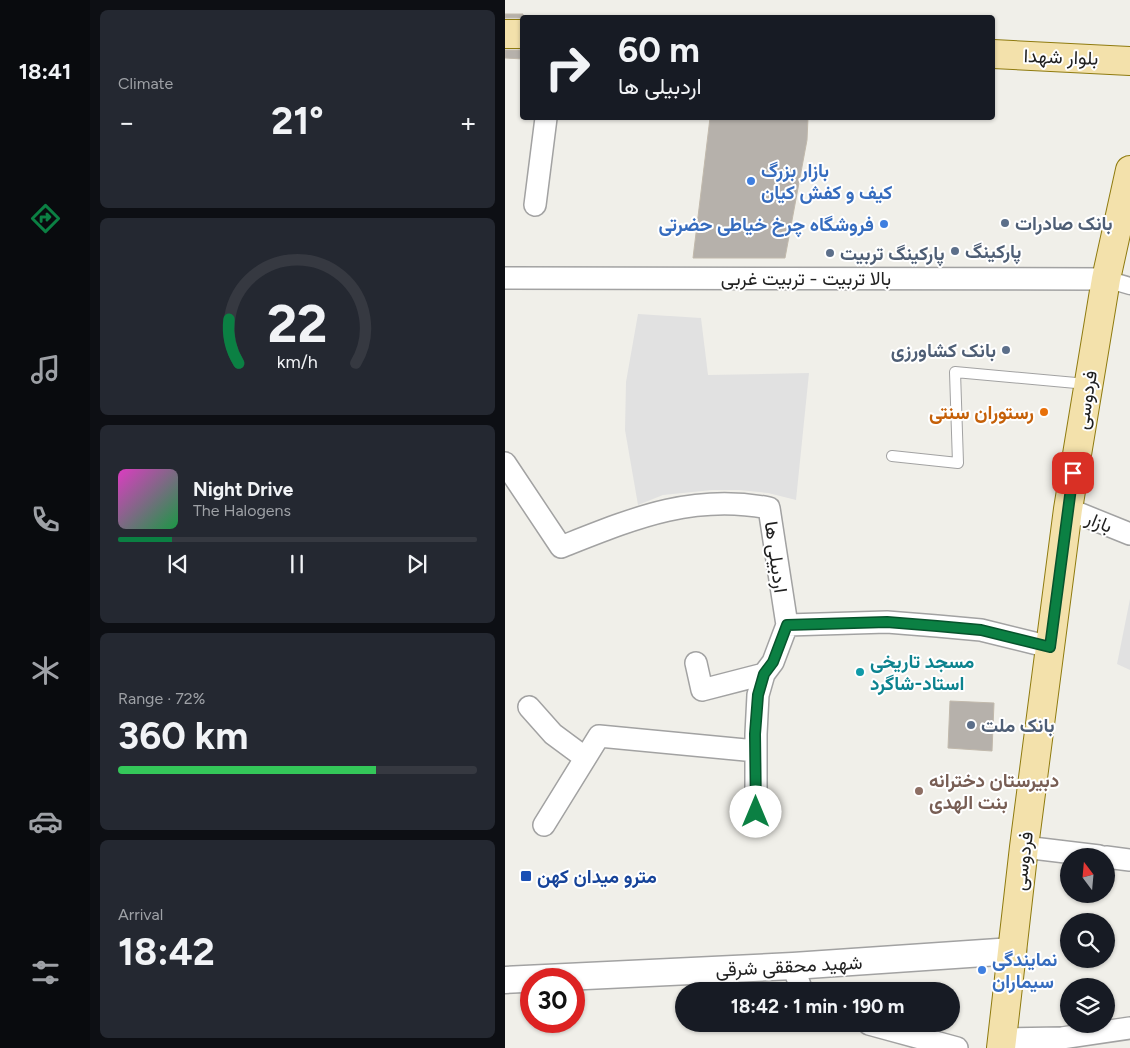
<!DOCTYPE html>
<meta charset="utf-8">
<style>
:root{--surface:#171b24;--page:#242831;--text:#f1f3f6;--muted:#9ea1a6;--line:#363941;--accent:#0b8043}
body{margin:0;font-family:Figtree,Vazirmatn,sans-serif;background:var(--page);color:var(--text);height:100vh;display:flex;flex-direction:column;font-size:19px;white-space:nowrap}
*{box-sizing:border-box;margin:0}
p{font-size:16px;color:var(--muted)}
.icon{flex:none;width:28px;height:28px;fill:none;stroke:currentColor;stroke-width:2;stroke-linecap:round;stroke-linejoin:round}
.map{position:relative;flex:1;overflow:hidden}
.side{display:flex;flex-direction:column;gap:10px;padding:10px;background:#0d0f14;width:415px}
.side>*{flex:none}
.top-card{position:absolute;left:15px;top:15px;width:475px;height:105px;border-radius:5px;box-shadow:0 1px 4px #0004;background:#171b24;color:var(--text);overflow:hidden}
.needle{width:32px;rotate:344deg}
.buttons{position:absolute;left:555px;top:848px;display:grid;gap:10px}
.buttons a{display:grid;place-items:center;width:55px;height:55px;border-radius:50%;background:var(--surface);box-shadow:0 1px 4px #0004;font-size:25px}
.speed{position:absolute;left:15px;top:968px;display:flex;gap:10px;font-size:25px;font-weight:700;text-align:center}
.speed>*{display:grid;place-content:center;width:65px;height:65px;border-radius:50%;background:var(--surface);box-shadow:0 1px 4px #0004;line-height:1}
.speed .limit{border:8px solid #d22;background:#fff;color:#111}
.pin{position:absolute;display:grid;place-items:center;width:42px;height:42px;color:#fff;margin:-21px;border-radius:10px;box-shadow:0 2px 8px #0006}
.me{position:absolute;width:55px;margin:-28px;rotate:0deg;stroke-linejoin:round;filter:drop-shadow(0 0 4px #0008)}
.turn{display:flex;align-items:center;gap:18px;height:105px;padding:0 15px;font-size:22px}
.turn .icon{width:65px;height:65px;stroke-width:2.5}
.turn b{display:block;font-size:35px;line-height:42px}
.big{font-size:38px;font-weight:700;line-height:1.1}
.side .card{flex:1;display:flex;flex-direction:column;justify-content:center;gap:8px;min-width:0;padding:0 18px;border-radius:8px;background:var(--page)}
.side .dial{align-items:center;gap:0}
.dial svg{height:130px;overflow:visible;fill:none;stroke:var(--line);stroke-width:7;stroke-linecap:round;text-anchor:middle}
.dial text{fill:var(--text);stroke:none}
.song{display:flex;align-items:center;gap:15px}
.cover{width:60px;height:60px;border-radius:8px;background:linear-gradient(135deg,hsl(310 70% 55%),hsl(140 70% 35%))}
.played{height:5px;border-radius:2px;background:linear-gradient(90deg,var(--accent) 15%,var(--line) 15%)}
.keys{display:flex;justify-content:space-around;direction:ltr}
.heat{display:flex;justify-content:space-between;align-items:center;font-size:28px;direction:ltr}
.charge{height:8px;border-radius:4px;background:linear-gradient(90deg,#34c759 72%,var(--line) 0)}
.trip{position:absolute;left:170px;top:982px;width:285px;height:50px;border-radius:25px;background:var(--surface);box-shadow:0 1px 4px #0004;font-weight:700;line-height:50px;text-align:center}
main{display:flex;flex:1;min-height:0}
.tabs{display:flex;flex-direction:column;width:90px;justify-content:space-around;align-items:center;background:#090b0e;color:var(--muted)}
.tabs .icon{width:35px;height:35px}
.tabs .on{color:var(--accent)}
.tabs b{font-size:22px;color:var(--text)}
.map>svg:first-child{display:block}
.parking{fill:#e1e1e1}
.building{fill:#b6b1ab;stroke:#c1b9ac}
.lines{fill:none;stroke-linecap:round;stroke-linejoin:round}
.service-casing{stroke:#a2a2a2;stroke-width:12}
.pedestrian-casing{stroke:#a2a2a2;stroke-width:19}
.minor-casing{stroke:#a2a2a2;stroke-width:24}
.tertiary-casing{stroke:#a2a2a2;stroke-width:29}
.primary-casing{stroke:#8f7b0f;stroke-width:30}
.service{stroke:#fff;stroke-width:10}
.pedestrian{stroke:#fff;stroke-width:16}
.minor{stroke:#fff;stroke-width:21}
.tertiary{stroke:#fff;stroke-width:26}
.primary{stroke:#f3e1ab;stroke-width:28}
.route-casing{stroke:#07532c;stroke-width:12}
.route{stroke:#0b8043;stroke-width:9}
.shop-dot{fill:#3f7fe0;stroke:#fff;stroke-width:2}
.service-dot{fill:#5c6f8a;stroke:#fff;stroke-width:2}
.food-dot{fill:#e8710a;stroke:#fff;stroke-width:2}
.culture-dot{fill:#0f9aa8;stroke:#fff;stroke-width:2}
.education-dot{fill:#8d6e63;stroke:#fff;stroke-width:2}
.transit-dot{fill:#1a4fb4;stroke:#fff;stroke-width:2}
.labels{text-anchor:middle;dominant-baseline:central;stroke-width:4;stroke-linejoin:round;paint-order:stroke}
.street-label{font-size:19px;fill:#212121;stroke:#fff}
.shop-label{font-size:19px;font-weight:bold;fill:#366cbe;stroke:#fff;text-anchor:start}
.service-label{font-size:19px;font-weight:bold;fill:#4e5e75;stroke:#fff;text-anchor:start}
.food-label{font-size:19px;font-weight:bold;fill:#c56008;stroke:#fff;text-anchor:end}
.culture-label{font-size:19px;font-weight:bold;fill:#0d838f;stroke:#fff;text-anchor:start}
.education-label{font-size:19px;font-weight:bold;fill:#785e54;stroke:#fff;text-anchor:start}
.transit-label{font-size:19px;font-weight:bold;fill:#164399;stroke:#fff;text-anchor:start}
</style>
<main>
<nav class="tabs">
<b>18:41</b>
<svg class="icon on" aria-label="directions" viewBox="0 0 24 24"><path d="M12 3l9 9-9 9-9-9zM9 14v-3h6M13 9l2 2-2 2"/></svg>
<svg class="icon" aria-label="music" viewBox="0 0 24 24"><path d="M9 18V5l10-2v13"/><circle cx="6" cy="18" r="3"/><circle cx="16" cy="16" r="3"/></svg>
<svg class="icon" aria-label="phone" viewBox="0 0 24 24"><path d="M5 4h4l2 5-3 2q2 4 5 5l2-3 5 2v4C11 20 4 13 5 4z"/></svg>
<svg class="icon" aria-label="climate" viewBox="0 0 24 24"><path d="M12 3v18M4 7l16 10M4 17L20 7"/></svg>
<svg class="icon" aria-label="car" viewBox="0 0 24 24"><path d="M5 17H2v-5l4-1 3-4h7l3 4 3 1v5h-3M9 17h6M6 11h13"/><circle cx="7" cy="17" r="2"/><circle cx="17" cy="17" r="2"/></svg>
<svg class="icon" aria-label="filters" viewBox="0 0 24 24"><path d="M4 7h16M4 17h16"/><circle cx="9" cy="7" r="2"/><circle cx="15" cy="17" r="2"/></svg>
</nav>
<section class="side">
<div class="card"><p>Climate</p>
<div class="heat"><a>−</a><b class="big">21°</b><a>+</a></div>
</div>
<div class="card dial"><svg viewBox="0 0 100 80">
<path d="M14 69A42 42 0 1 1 86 69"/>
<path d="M14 69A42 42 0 0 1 8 42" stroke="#0b8043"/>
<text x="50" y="56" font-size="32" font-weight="700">22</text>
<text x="50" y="72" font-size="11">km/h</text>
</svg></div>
<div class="card">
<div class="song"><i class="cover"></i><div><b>Night Drive</b><p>The Halogens</p></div></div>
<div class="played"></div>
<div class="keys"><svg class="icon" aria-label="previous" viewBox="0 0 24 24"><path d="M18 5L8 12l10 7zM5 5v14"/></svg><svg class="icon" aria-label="pause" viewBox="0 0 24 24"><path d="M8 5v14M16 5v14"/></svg><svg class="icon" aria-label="next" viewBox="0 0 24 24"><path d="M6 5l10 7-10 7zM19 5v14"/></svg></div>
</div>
<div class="card"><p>Range · 72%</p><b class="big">360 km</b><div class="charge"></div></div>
<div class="card"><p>Arrival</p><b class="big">18:42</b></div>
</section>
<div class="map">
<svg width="625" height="1048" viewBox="0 0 625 1048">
<rect width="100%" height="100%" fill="#f0efe9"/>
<!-- parking -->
<path class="parking" d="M 133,314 L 196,318 L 203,375 L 304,373 L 291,500 L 263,493 L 234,490 L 207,490 L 158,495 L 133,505 L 120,430 L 121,382 Z
M 625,599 L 625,670 L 612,664 Z"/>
<!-- building -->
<path class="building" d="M 0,14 L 18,14 L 18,18 L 0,18 Z
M 0,50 L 18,50 L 18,59 L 0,58 Z
M 205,118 L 303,118 L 302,140 L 280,258 L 188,258 Z
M 445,701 L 489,703 L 487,751 L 443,748 Z"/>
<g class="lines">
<!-- service casing -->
<g class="service-casing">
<path id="service" d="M 387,456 L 453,463 L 450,372 L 582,384"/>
</g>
<!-- pedestrian casing -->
<g class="pedestrian-casing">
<path id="pedestrian" d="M 601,279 L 625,286"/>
</g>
<!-- minor casing -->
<g class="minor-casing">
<path id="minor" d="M 30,205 L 41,118
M 0,278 L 601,279
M 0,463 L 56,547 C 127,519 187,493 264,508 L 282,625 L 268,662 L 259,674 L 253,695 L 251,734 L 251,812
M 563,509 L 625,534
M 282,625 L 382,622 L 432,626 L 476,630 L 545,647
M 191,663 L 197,690 L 259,674
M 24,707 L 48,734 L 79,757
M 39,825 L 94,736 L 251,751
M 519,847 L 594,856
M 601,857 L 625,860
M 288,966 L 297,991
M 364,1024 L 452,1048
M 497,1039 L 557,1038 L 625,1028"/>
</g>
<!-- tertiary casing -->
<g class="tertiary-casing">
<path id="tertiary" d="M 0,980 L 288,966 L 508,951"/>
</g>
<!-- primary casing -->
<g class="primary-casing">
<path id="primary" d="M 0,34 L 18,34
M 488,54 L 625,61
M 496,1048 L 519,847 L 563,509 L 601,279 L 625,170"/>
</g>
<!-- service -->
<use href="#service" class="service"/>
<!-- pedestrian -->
<use href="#pedestrian" class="pedestrian"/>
<!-- minor -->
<use href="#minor" class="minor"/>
<!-- tertiary -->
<use href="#tertiary" class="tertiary"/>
<!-- primary -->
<use href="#primary" class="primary"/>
</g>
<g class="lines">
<!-- route casing -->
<g class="route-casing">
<path id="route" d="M 251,812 L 250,734 L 253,695 L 259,674 L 268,662 L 282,625 L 382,622 L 432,626 L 476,630 L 545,647 L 568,473"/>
</g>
<!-- route -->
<use href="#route" class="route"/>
</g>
<!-- markers -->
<g class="shop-dot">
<circle cx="246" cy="181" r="5"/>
<circle cx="379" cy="224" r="5"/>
<circle cx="477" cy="970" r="5"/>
</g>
<g class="service-dot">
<circle cx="500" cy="223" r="5"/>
<circle cx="450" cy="251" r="5"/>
<circle cx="325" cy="253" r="5"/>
<circle cx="501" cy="350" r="5"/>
<circle cx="466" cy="725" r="5"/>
</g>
<circle class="food-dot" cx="539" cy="412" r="5"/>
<circle class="culture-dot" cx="355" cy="672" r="5"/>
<circle class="education-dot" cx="414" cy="791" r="5"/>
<rect class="transit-dot" x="15" y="870" width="12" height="12" rx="2.5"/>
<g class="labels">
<!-- street labels -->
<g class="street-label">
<text transform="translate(556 57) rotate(2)">بلوار شهدا</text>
<text x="301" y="278">بالا تربیت - تربیت غربی</text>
<text transform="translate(581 400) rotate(-81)">فردوسی</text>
<text transform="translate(594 522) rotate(22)">بازار</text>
<text transform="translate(271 557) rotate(82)">اردبیلی ها</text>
<text transform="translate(518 861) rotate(-83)">فردوسی</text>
<text transform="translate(284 966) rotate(-3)">شهید محققی شرقی</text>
</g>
<!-- shop labels -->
<g class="shop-label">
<text x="256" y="170">بازار بزرگ<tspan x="256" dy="22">کیف و کفش کیان</tspan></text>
<text x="369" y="224" text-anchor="end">فروشگاه چرخ خیاطی حضرتی</text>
<text x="487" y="959">نمایندگی<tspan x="487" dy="22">سیماران</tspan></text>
</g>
<!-- service labels -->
<g class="service-label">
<text x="510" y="223">بانک صادرات</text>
<text x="460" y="251">پارکینگ</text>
<text x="335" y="253">پارکینگ تربیت</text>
<text x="491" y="350" text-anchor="end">بانک کشاورزی</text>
<text x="476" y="725">بانک ملت</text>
</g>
<!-- food labels -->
<g class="food-label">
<text x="529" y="412">رستوران سنتی</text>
</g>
<!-- culture labels -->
<g class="culture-label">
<text x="365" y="661">مسجد تاریخی<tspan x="365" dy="22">استاد-شاگرد</tspan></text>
</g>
<!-- education labels -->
<g class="education-label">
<text x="424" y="780">دبیرستان دخترانه<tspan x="424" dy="22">بنت الهدی</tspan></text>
</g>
<!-- transit labels -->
<g class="transit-label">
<text x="32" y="876">مترو میدان کهن</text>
</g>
</g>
</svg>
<div class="buttons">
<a><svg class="needle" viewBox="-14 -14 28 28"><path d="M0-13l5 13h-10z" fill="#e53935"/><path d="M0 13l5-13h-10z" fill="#9ea1a6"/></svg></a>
<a><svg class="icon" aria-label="search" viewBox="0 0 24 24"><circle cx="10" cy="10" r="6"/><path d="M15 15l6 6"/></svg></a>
<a><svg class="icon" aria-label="layers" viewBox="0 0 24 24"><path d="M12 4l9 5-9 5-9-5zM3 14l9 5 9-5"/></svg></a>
</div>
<div class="speed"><div class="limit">30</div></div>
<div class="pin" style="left:568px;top:473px;background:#d93025"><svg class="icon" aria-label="arrive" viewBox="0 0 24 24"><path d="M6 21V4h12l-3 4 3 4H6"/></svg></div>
<svg class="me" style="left:251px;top:812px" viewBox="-20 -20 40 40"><circle r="19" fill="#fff"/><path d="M0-13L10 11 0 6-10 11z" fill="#0b8043"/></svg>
<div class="trip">18:42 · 1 min · 190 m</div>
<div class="top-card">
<div class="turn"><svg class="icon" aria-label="right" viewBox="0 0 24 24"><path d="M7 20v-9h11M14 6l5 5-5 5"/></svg><div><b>60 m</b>اردبیلی ها</div></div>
</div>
</div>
</main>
